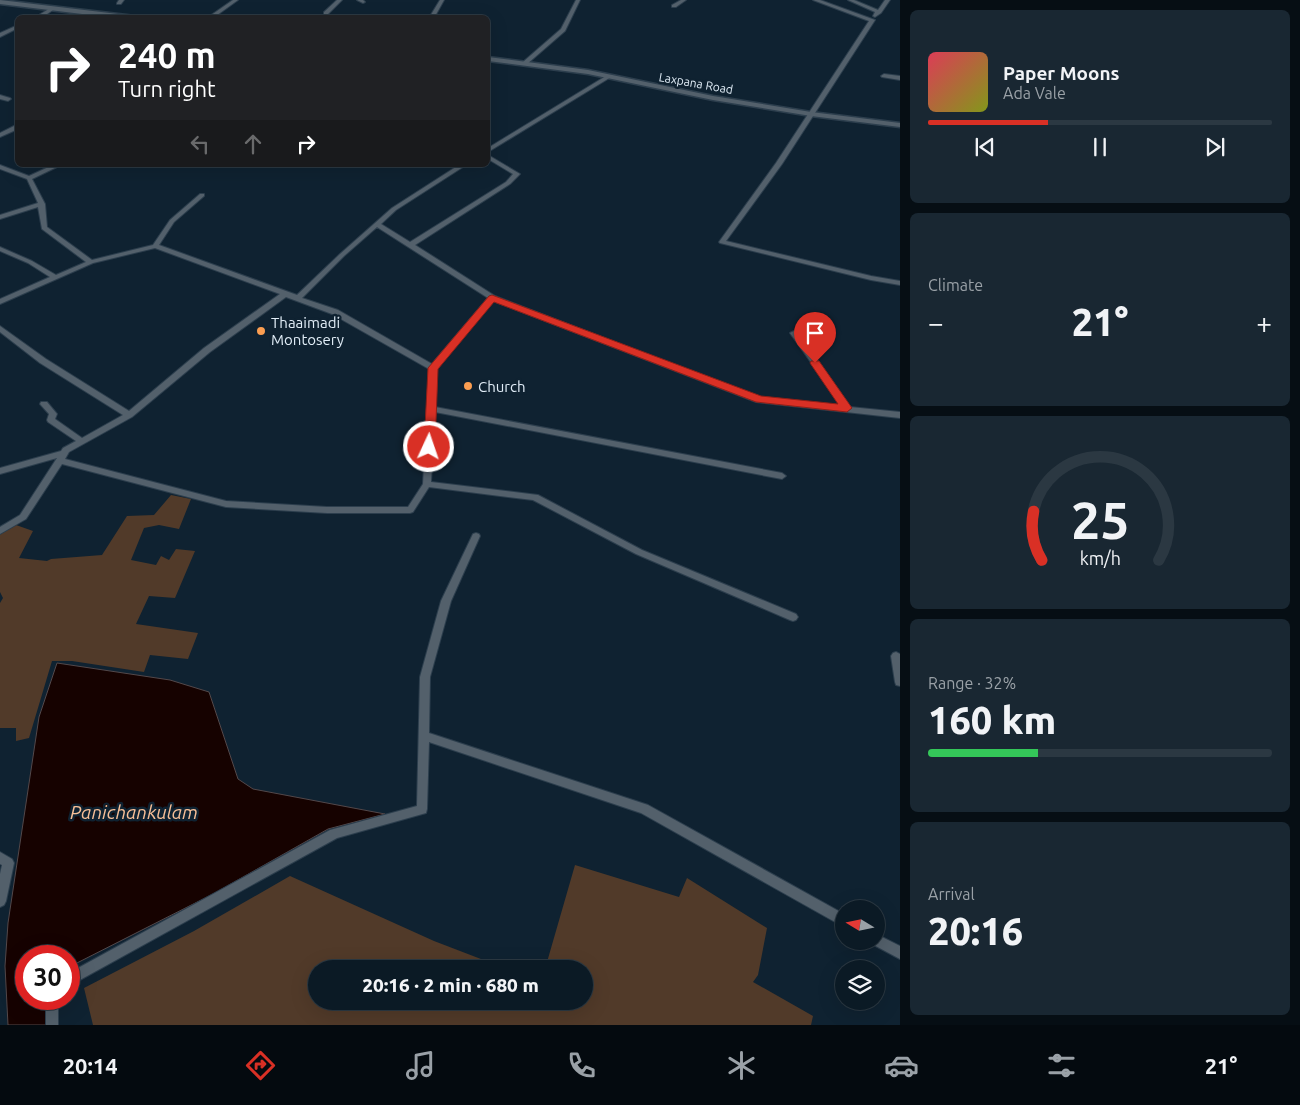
<!DOCTYPE html>
<meta charset="utf-8">
<style>
:root{--surface:#0b1a25;--page:#192732;--text:#f1f3f6;--muted:#9aa1a7;--line:#2b3842;--accent:#d93025}
body{margin:0;font-family:Ubuntu,sans-serif;background:var(--page);color:var(--text);height:100vh;display:flex;flex-direction:column;font-size:19px;white-space:nowrap}
*{box-sizing:border-box;margin:0}
p{font-size:16px;color:var(--muted)}
.icon{flex:none;width:28px;height:28px;fill:none;stroke:currentColor;stroke-width:2;stroke-linecap:round;stroke-linejoin:round}
.map{position:relative;flex:1;overflow:hidden}
.sheet{display:flex;flex-direction:column;gap:10px;padding:10px;background:#060e14;width:400px}
.sheet>*{flex:none}
.top-card{position:absolute;left:15px;top:15px;width:475px;height:152px;border-radius:8px;box-shadow:0 5px 20px #0002,0 0 0 1px var(--line);background:#202124;color:#fff;overflow:hidden}
.needle{width:32px;rotate:280deg}
.controls{position:absolute;left:835px;top:900px;display:grid;gap:10px}
.controls a{display:grid;place-items:center;width:50px;height:50px;border-radius:50%;background:var(--surface);box-shadow:0 5px 20px #0002,0 0 0 1px var(--line);font-size:25px}
.speed{position:absolute;left:15px;top:945px;display:flex;gap:10px;font-size:25px;font-weight:700;text-align:center}
.speed>*{display:grid;place-content:center;width:65px;height:65px;border-radius:50%;background:var(--surface);box-shadow:0 5px 20px #0002,0 0 0 1px var(--line);line-height:1}
.speed .limit{border:8px solid #d22;background:#fff;color:#111}
.pin{position:absolute;display:grid;place-items:center;width:42px;height:42px;color:#fff;margin:-51px -21px;border-radius:50% 50% 50% 0;rotate:-45deg;box-shadow:0 0 5px #0007}
.pin .icon{rotate:45deg}
.me{position:absolute;width:55px;margin:-28px;rotate:3deg;stroke-linejoin:round;filter:drop-shadow(0 0 4px #0008)}
.turn{display:flex;align-items:center;gap:18px;height:105px;padding:0 20px;font-size:22px}
.turn .icon{width:65px;height:65px;stroke-width:2.5}
.turn b{display:block;font-size:35px;line-height:42px}
.lanes{display:flex;align-items:center;height:48px;padding:0 20px;background:#0003;justify-content:center;gap:25px;direction:ltr}
.lanes .off{opacity:.35}
.big{font-size:38px;font-weight:800;line-height:1.1}
.sheet .tile{flex:1;display:flex;flex-direction:column;justify-content:center;gap:8px;min-width:0;padding:0 18px;border-radius:8px;background:var(--page)}
.sheet .dial{align-items:center;gap:0}
.dial svg{height:130px;overflow:visible;fill:none;stroke:var(--line);stroke-width:7;stroke-linecap:round;text-anchor:middle}
.dial text{fill:var(--text);stroke:none}
.song{display:flex;align-items:center;gap:15px}
.cover{width:60px;height:60px;border-radius:8px;background:linear-gradient(135deg,hsl(350 70% 55%),hsl(70 70% 35%))}
.played{height:5px;border-radius:2px;background:linear-gradient(90deg,var(--accent) 35%,var(--line) 35%)}
.keys{display:flex;justify-content:space-around;direction:ltr}
.heat{display:flex;justify-content:space-between;align-items:center;font-size:28px;direction:ltr}
.charge{height:8px;border-radius:4px;background:linear-gradient(90deg,#34c759 32%,var(--line) 0)}
.trip{position:absolute;left:308px;top:960px;width:285px;height:50px;border-radius:25px;background:var(--surface);box-shadow:0 5px 20px #0002,0 0 0 1px var(--line);font-weight:800;line-height:50px;text-align:center}
.tabs{display:flex;height:80px;justify-content:space-around;align-items:center;background:#040a0f;color:var(--muted)}
.tabs .icon{width:35px;height:35px}
.tabs .on{color:var(--accent)}
.tabs b{font-size:22px;color:var(--text)}
main{display:flex;flex:1;min-height:0}
.map>svg:first-child{display:block}
.green{fill:#513a29}
.water{fill:#160200;stroke:#53484a}
.lines{fill:none;stroke-linecap:round;stroke-linejoin:round}
.minor-casing{stroke:#2c3e4d;stroke-width:2}
.tertiary-casing{stroke:#2c3e4d;stroke-width:3}
.minor{fill:#53606b;fill-rule:evenodd}
.tertiary{fill:#53606b;fill-rule:evenodd}
.route{fill:#d93025;stroke:#8d1f18}
.poi-dot{fill:#fb9e51;stroke:#0f2231;stroke-width:2}
.labels{text-anchor:middle;dominant-baseline:central;stroke-width:5;stroke-linejoin:round;paint-order:stroke}
.far-street-label{font-size:12px;fill:#e0ecf6;stroke:#0f2231}
.poi-label{font-size:15px;fill:#e0ecf6;stroke:#0f2231;text-anchor:start}
.near-water-label{font-size:19px;font-style:italic;fill:#f7bf97;stroke:#0f2231}
</style>
<main>
<div class="map">
<svg width="900" height="1025" viewBox="0 0 900 1025">
<rect width="100%" height="100%" fill="#0f2231"/>
<!-- green -->
<path class="green" d="M 171,495 L 191,499 L 179,529 L 159,525 L 144,528 L 131,560 L 156,565 L 161,556 L 169,560 L 176,549 L 195,551 L 175,598 L 149,596 L 136,624 L 198,633 L 188,659 L 150,655 L 144,672 L 72,661 L 52,661 L 29,738 L 16,741 L 16,728 L 0,728 L 0,603 L 3,598 L 0,592 L 0,534 L 16,525 L 33,531 L 19,558 L 47,561 L 51,559 L 102,555 L 127,516 L 154,515 Z
M 575,865 L 679,897 L 687,878 L 767,928 L 758,975 L 753,982 L 813,1016 L 811,1025 L 93,1025 L 84,988 L 194,931 L 290,876 L 434,941 L 507,969 L 316,969 L 316,1001 L 584,1001 L 584,969 L 545,969 Z"/>
<!-- water -->
<path class="water" d="M 57,663 L 170,680 L 209,692 L 238,779 L 253,789 L 385,814 L 328,829 L 213,894 L 69,967 L 69,956 L 26,956 L 26,999 L 46,999 L 46,1025 L 8,1025 L 5,966 L 8,923 L 39,717 Z"/>
<g class="lines">
<!-- minor casing -->
<g class="minor-casing">
<path id="minor" d="M 119,0 L 124,0 L 121,4 L 117,4 L 117,3 Z
M 233,0 L 238,0 L 213,18 L 207,18 Z
M 337,0 L 342,0 L 328,14 L 324,14 L 324,12 Z
M 357,0 L 363,0 L 365,2 L 363,3 Z
M 440,0 L 444,0 L 434,18 L 429,18 Z
M 576,0 L 580,0 L 565,31 L 527,64 L 523,64 L 523,62 L 561,29 Z
M 681,0 L 686,0 L 676,7 L 672,7 L 672,5 Z
M 813,0 L 820,0 L 875,20 L 782,164 L 726,241 L 871,276 L 900,281 L 900,285 L 871,280 L 720,243 L 719,242 L 776,163 L 869,21 Z
M 848,0 L 854,0 L 878,10 L 885,0 L 890,0 L 881,13 L 875,17 L 873,16 L 875,12 Z
M 52,7 L 56,8 L 41,18 L 34,18 Z
M 18,25 L 18,28 L 0,37 L 0,33 Z
M 884,74 L 900,76 L 900,80 L 882,77 L 881,76 Z
M 606,76 L 611,77 L 488,152 L 488,148 Z
M 0,95 L 10,98 L 11,99 L 8,101 L 0,99 Z
M 18,124 L 18,129 L 0,137 L 0,133 Z
M 488,155 L 520,174 L 510,184 L 415,245 L 495,296 L 760,398 L 842,406 L 790,333 L 794,331 L 797,331 L 850,407 L 900,412 L 900,418 L 756,402 L 493,301 L 437,368 L 435,407 L 782,473 L 786,476 L 782,479 L 435,412 L 431,482 L 538,495 L 642,550 L 796,614 L 798,617 L 796,620 L 793,621 L 790,620 L 636,554 L 533,500 L 429,487 L 413,512 L 410,513 L 327,513 L 226,507 L 62,464 L 26,519 L 0,534 L 0,527 L 20,515 L 57,458 L 0,474 L 0,468 L 61,451 L 63,448 L 76,441 L 48,422 L 47,420 L 49,414 L 40,404 L 41,402 L 47,402 L 57,414 L 55,419 L 82,438 L 123,415 L 40,363 L 0,332 L 0,326 L 46,359 L 129,411 L 204,348 L 280,294 L 155,248 L 93,263 L 0,304 L 0,299 L 50,277 L 28,263 L 0,251 L 0,247 L 32,261 L 56,275 L 86,262 L 42,229 L 38,207 L 0,219 L 0,215 L 38,203 L 27,179 L 0,169 L 0,165 L 29,176 L 53,165 L 61,165 L 32,179 L 45,204 L 47,227 L 92,260 L 153,245 L 170,220 L 200,194 L 204,194 L 204,196 L 174,222 L 159,245 L 297,295 L 340,254 L 392,208 L 459,165 L 466,165 L 396,210 L 381,224 L 410,242 L 506,182 L 513,174 L 488,159 ZM 377,227 L 488,298 L 432,364 L 338,310 L 302,298 L 344,256 ZM 286,297 L 332,314 L 429,369 L 423,484 L 408,507 L 327,507 L 226,501 L 65,459 L 69,452 L 132,417 L 210,352 Z
M 476,533 L 479,534 L 480,536 L 451,601 L 430,677 L 429,733 L 648,805 L 844,914 L 844,927 L 641,813 L 429,742 L 427,809 L 426,813 L 337,838 L 69,986 L 69,973 L 330,830 L 417,806 L 420,677 L 441,601 L 472,536 L 473,534 Z
M 896,652 L 900,654 L 900,686 L 896,685 L 895,682 L 891,656 L 893,653 Z
M 0,852 L 12,859 L 14,863 L 6,901 L 4,905 L 0,907 L 0,874 L 2,865 L 0,864 Z
M 876,934 L 900,946 L 900,959 L 872,944 L 871,941 L 876,941 Z
M 46,999 L 58,999 L 58,1025 L 46,1025 Z"/>
</g>
<!-- tertiary casing -->
<g class="tertiary-casing">
<path id="tertiary" d="M 0,0 L 135,16 L 138,18 L 115,18 L 0,4 Z
M 488,57 L 588,70 L 713,96 L 811,112 L 900,123 L 900,127 L 811,116 L 713,100 L 588,74 L 488,61 Z"/>
</g>
<!-- minor -->
<use href="#minor" class="minor"/>
<!-- tertiary -->
<use href="#tertiary" class="tertiary"/>
</g>
<!-- route -->
<path class="route" d="M 492,295 L 761,396 L 838,404 L 810,363 L 811,361 L 819,361 L 852,408 L 847,412 L 756,402 L 494,302 L 438,369 L 435,447 L 429,450 L 425,449 L 424,447 L 428,368 L 489,296 Z"/>
<!-- markers -->
<g class="poi-dot">
<circle cx="261" cy="331" r="5"/>
<circle cx="468" cy="386" r="5"/>
</g>
<g class="labels">
<!-- far-street labels -->
<g class="far-street-label">
<text transform="translate(696 83) rotate(10)">Laxpana Road</text>
</g>
<!-- poi labels -->
<g class="poi-label">
<text x="271" y="322">Thaaimadi<tspan x="271" dy="17">Montosery</tspan></text>
<text x="478" y="386">Church</text>
</g>
<!-- near-water labels -->
<g class="near-water-label">
<text x="134" y="812">Panichankulam</text>
</g>
</g>
</svg>
<div class="controls">
<a><svg class="needle" viewBox="-14 -14 28 28"><path d="M0-13l5 13h-10z" fill="#e53935"/><path d="M0 13l5-13h-10z" fill="#9aa1a7"/></svg></a>
<a><svg class="icon" aria-label="layers" viewBox="0 0 24 24"><path d="M12 4l9 5-9 5-9-5zM3 14l9 5 9-5"/></svg></a>
</div>
<div class="speed"><div class="limit">30</div></div>
<div class="pin" style="left:815px;top:363px;background:#d93025"><svg class="icon" aria-label="arrive" viewBox="0 0 24 24"><path d="M6 21V4h12l-3 4 3 4H6"/></svg></div>
<svg class="me" style="left:429px;top:447px" viewBox="-20 -20 40 40"><circle r="17" fill="#d93025" stroke="#fff" stroke-width="3"/><path d="M0-11L8 9 0 5-8 9z" fill="#fff"/></svg>
<div class="trip">20:16 · 2 min · 680 m</div>
<div class="top-card">
<div class="turn"><svg class="icon" aria-label="right" viewBox="0 0 24 24"><path d="M7 20v-9h11M14 6l5 5-5 5"/></svg><div><b>240 m</b>Turn right</div></div>
<div class="lanes"><svg class="icon off" aria-label="left" viewBox="0 0 24 24"><path d="M17 20v-9H6M10 6l-5 5 5 5"/></svg><svg class="icon off" aria-label="ahead" viewBox="0 0 24 24"><path d="M12 20V5M6 11l6-6 6 6"/></svg><svg class="icon" aria-label="right" viewBox="0 0 24 24"><path d="M7 20v-9h11M14 6l5 5-5 5"/></svg></div>
</div>
</div>
<section class="sheet">
<div class="tile">
<div class="song"><i class="cover"></i><div><b>Paper Moons</b><p>Ada Vale</p></div></div>
<div class="played"></div>
<div class="keys"><svg class="icon" aria-label="previous" viewBox="0 0 24 24"><path d="M18 5L8 12l10 7zM5 5v14"/></svg><svg class="icon" aria-label="pause" viewBox="0 0 24 24"><path d="M8 5v14M16 5v14"/></svg><svg class="icon" aria-label="next" viewBox="0 0 24 24"><path d="M6 5l10 7-10 7zM19 5v14"/></svg></div>
</div>
<div class="tile"><p>Climate</p>
<div class="heat"><a>−</a><b class="big">21°</b><a>+</a></div>
</div>
<div class="tile dial"><svg viewBox="0 0 100 80">
<path d="M14 69A42 42 0 1 1 86 69"/>
<path d="M14 69A42 42 0 0 1 9 39" stroke="#d93025"/>
<text x="50" y="56" font-size="32" font-weight="700">25</text>
<text x="50" y="72" font-size="11">km/h</text>
</svg></div>
<div class="tile"><p>Range · 32%</p><b class="big">160 km</b><div class="charge"></div></div>
<div class="tile"><p>Arrival</p><b class="big">20:16</b></div>
</section>
</main>
<nav class="tabs">
<b>20:14</b>
<svg class="icon on" aria-label="directions" viewBox="0 0 24 24"><path d="M12 3l9 9-9 9-9-9zM9 14v-3h6M13 9l2 2-2 2"/></svg>
<svg class="icon" aria-label="music" viewBox="0 0 24 24"><path d="M9 18V5l10-2v13"/><circle cx="6" cy="18" r="3"/><circle cx="16" cy="16" r="3"/></svg>
<svg class="icon" aria-label="phone" viewBox="0 0 24 24"><path d="M5 4h4l2 5-3 2q2 4 5 5l2-3 5 2v4C11 20 4 13 5 4z"/></svg>
<svg class="icon" aria-label="climate" viewBox="0 0 24 24"><path d="M12 3v18M4 7l16 10M4 17L20 7"/></svg>
<svg class="icon" aria-label="car" viewBox="0 0 24 24"><path d="M5 17H2v-5l4-1 3-4h7l3 4 3 1v5h-3M9 17h6M6 11h13"/><circle cx="7" cy="17" r="2"/><circle cx="17" cy="17" r="2"/></svg>
<svg class="icon" aria-label="filters" viewBox="0 0 24 24"><path d="M4 7h16M4 17h16"/><circle cx="9" cy="7" r="2"/><circle cx="15" cy="17" r="2"/></svg>
<b>21°</b>
</nav>
